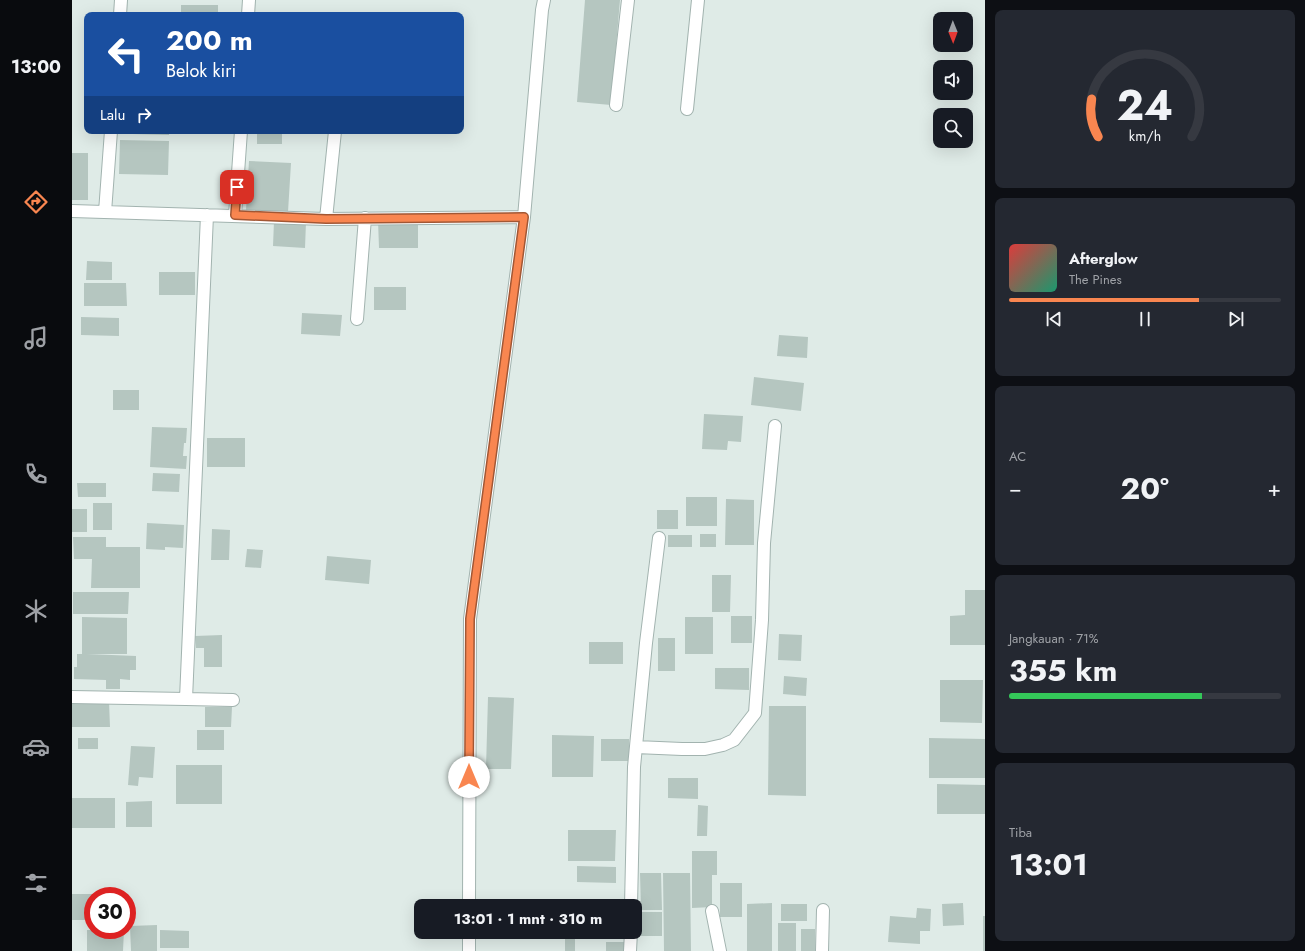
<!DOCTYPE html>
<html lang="id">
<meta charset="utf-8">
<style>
:root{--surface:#171b24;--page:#242831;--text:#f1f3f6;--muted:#9ea1a6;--line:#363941;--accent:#f98650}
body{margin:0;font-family:Jost,sans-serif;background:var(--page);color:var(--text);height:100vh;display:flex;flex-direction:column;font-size:15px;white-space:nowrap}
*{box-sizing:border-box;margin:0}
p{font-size:13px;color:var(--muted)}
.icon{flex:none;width:22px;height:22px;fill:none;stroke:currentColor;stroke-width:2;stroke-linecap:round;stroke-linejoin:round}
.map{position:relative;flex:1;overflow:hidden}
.side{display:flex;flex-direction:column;gap:10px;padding:10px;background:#0d0f14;width:320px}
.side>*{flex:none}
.top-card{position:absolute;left:12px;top:12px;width:380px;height:122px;border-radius:8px;box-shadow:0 4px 16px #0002;background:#1a4fa0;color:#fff;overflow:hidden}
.needle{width:26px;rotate:179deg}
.fabs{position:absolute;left:861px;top:12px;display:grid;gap:8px}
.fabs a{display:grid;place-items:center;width:40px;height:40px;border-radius:8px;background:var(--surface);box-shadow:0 4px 16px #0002;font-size:20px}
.speed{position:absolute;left:12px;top:887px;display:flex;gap:8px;font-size:20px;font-weight:700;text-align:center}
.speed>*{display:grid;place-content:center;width:52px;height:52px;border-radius:50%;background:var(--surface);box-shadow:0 4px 16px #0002;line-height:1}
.speed .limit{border:6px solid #d22;background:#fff;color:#111}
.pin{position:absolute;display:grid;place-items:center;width:34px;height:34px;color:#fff;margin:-17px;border-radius:8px;box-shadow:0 2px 6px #0006}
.me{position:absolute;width:44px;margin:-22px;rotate:0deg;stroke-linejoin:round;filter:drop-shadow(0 0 3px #0008)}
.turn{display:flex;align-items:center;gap:14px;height:84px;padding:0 16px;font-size:18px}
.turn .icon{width:52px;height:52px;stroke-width:2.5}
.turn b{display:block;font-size:28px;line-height:34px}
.then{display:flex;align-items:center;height:38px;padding:0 16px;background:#0003;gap:8px;font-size:15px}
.big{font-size:30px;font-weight:700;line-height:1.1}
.side .tile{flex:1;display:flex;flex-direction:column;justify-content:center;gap:6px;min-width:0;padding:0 14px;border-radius:8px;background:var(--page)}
.side .dial{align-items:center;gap:0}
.dial svg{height:104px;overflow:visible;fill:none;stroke:var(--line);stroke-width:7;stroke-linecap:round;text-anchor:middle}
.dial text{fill:var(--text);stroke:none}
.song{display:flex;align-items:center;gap:12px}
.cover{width:48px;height:48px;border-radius:6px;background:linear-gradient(135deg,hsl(0 70% 55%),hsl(160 70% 35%))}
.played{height:4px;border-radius:2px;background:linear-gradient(90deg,var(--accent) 70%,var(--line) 70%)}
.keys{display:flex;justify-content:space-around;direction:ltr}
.heat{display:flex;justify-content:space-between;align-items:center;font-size:22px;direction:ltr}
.charge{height:6px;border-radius:3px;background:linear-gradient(90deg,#34c759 71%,var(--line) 0)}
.trip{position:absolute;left:342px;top:899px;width:228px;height:40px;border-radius:8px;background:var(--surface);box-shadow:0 4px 16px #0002;font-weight:700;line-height:40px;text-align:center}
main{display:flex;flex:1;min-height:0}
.tabs{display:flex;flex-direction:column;width:72px;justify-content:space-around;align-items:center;background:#090b0e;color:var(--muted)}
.tabs .icon{width:28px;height:28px}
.tabs .active{color:var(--accent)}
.tabs b{font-size:18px;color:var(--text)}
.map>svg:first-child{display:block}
.building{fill:#b5c6c0}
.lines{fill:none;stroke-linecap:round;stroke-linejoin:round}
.street-casing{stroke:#a2b3af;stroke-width:14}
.street{stroke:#fff;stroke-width:12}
.route-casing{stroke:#a25734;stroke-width:10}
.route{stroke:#f98650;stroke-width:7}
</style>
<main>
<nav class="tabs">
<b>13:00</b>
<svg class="icon active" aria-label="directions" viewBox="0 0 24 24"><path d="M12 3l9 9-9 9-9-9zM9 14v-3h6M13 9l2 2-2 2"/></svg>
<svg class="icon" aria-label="music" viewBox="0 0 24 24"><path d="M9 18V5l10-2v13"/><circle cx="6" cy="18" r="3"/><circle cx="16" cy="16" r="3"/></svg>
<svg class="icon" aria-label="phone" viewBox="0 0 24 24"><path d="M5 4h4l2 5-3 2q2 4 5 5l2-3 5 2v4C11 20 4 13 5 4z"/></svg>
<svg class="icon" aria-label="climate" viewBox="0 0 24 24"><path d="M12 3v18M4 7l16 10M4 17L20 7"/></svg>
<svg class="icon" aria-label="car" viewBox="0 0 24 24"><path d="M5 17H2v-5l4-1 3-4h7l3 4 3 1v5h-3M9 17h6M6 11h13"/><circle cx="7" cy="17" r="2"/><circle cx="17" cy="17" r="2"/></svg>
<svg class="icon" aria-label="filters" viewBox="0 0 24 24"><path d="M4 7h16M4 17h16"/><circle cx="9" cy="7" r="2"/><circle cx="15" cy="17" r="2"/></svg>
</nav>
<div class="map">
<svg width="913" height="951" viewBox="0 0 913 951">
<rect width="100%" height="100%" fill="#dfebe7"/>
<!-- building -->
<path class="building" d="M 513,0 L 548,0 L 539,105 L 505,102 Z
M 109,5 L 146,5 L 146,15 L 109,15 Z
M 60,131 L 97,131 L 97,135 L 60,134 Z
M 185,131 L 210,131 L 210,144 L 185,144 Z
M 48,140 L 97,141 L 96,175 L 47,174 Z
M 0,153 L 16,153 L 16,200 L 0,200 Z
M 177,161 L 219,163 L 216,212 L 174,210 Z
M 306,220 L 346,220 L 346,248 L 307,248 Z
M 202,221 L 234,222 L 233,248 L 201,246 Z
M 15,261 L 40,262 L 40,280 L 14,280 Z
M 87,272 L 123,272 L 123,295 L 87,295 Z
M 12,283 L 54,283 L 55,306 L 12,306 Z
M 302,287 L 334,287 L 334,310 L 302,310 Z
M 230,313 L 270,315 L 268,336 L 229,334 Z
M 9,317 L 47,318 L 47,336 L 9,335 Z
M 707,335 L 736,337 L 735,358 L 705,356 Z
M 682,377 L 732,383 L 729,411 L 679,405 Z
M 41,390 L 67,390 L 67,410 L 41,410 Z
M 632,414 L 671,416 L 669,442 L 656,441 L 655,450 L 630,449 Z
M 80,427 L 115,428 L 114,443 L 112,443 L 111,456 L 115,456 L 114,469 L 78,467 Z
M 135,438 L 173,438 L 173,467 L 135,467 Z
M 81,473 L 108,474 L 107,492 L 80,491 Z
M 5,483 L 34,483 L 34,497 L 6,497 Z
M 614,497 L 645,497 L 645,526 L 614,526 Z
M 654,499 L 682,500 L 682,545 L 653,545 Z
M 21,503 L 40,503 L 40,530 L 21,530 Z
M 0,509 L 15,509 L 15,532 L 0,532 Z
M 585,510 L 606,510 L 606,529 L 585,529 Z
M 75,523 L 112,525 L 111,548 L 93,547 L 93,550 L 74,549 Z
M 140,529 L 158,530 L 157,560 L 139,560 Z
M 628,534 L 644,534 L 644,547 L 628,547 Z
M 596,535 L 620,535 L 620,547 L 596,547 Z
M 1,537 L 34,537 L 34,547 L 68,547 L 68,588 L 19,588 L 20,559 L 2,559 Z
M 175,549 L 191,550 L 189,568 L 173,567 Z
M 255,556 L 299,560 L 297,584 L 253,580 Z
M 640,575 L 659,575 L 658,612 L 640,612 Z
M 893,590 L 913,590 L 913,645 L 878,645 L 878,616 L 893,615 Z
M 1,592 L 57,592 L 56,614 L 1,614 Z
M 659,616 L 680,616 L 680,643 L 659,643 Z
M 10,617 L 55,618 L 55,654 L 15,654 L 64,656 L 64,670 L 58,670 L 58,680 L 48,679 L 48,689 L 34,689 L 34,680 L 2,679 L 2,667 L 5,667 L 5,654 L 10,654 Z
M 613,617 L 641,617 L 641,654 L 613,654 Z
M 707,634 L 730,635 L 729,661 L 706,660 Z
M 150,635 L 150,667 L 132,667 L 132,648 L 124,648 L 123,636 Z
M 586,638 L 603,638 L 603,671 L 586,671 Z
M 517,642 L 551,642 L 551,664 L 517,664 Z
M 643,668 L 677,668 L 677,690 L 643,689 Z
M 712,676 L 735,678 L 734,696 L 711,694 Z
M 868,680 L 911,680 L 910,723 L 868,722 Z
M 416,697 L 442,698 L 439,769 L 414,769 Z
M 0,701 L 37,701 L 38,727 L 0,727 Z
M 697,706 L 734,706 L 734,796 L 696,795 Z
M 133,707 L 160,707 L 159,727 L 133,727 Z
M 125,730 L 152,730 L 152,750 L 125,750 Z
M 480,735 L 522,736 L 521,777 L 480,777 Z
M 6,738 L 26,738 L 26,749 L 6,749 Z
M 857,738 L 913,739 L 913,778 L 857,778 Z
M 529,739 L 557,739 L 557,761 L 529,761 Z
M 59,746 L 83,747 L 81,778 L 67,777 L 66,786 L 56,785 Z
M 104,765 L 150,765 L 150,804 L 104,804 Z
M 596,778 L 626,778 L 626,799 L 596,798 Z
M 865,784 L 913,785 L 913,814 L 865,814 Z
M 0,798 L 43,798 L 43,828 L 0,828 Z
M 80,801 L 80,827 L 54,827 L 54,802 Z
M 626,805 L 636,806 L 635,836 L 625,836 Z
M 496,830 L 544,830 L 543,861 L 496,861 Z
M 620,851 L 645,851 L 645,875 L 640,875 L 640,907 L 620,908 Z
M 505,866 L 544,867 L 544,883 L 505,882 Z
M 568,873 L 589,873 L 590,910 L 569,910 Z
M 591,873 L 618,873 L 619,951 L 592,951 Z
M 648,883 L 670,883 L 670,917 L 648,917 Z
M 0,894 L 25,894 L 25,896 L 21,896 L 21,920 L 0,920 Z
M 700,903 L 700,951 L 675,951 L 675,904 Z
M 891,903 L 892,925 L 871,926 L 870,904 Z
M 709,904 L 735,904 L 735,921 L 709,921 Z
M 845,908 L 859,909 L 858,931 L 848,931 L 848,944 L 816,942 L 818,916 L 844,918 Z
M 567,912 L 590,912 L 590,936 L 567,936 Z
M 911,916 L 913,916 L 913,951 L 911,951 Z
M 706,923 L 724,923 L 724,951 L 706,951 Z
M 85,925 L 85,951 L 59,951 L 58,926 Z
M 729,929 L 743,929 L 743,951 L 729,951 Z
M 15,930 L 52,930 L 51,951 L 15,951 Z
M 88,930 L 117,931 L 117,948 L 88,948 Z
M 532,932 L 554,932 L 554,939 L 532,939 Z
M 493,934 L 503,934 L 503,951 L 493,951 Z
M 534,942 L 553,942 L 553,951 L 534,951 Z"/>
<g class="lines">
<!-- street casing -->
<g class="street-casing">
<path id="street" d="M 48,15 L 49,0
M 176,15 L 177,0
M 544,105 L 556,0
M 615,109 L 626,0
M 0,211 L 254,219 L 452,217
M 33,212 L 39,131
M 163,215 L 169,131
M 254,219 L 263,131
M 285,319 L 293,218
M 0,697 L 114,699 L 135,215
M 114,699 L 161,700
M 564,747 L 610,749 L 633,749 L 651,745 L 662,740 L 683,713 L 690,620 L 692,543 L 703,426
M 397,906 L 398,619 L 452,217 L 470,10 L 472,0
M 559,906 L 562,767 L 574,643 L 587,538
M 640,911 L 648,951
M 397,932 L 397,951
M 558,951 L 559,932
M 750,951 L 751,910"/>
</g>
<!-- street -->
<use href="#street" class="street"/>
</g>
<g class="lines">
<!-- route casing -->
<g class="route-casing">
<path id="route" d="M 165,187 L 163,215 L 254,219 L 452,217 L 398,619 L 397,777"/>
</g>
<!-- route -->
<use href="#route" class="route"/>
</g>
</svg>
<div class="fabs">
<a><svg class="needle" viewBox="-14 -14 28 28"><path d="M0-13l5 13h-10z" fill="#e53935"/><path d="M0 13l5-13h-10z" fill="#9ea1a6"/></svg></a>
<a><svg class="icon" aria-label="sound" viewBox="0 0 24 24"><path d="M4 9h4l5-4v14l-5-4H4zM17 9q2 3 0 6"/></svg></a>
<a><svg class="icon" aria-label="search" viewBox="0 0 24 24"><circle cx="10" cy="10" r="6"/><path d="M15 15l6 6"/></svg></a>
</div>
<div class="speed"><div class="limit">30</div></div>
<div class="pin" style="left:165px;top:187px;background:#d93025"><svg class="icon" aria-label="arrive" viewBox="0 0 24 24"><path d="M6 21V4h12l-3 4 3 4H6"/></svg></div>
<svg class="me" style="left:397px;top:777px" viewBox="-20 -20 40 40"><circle r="19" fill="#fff"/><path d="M0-13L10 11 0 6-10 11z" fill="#f98650"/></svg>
<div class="trip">13:01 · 1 mnt · 310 m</div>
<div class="top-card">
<div class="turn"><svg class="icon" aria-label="left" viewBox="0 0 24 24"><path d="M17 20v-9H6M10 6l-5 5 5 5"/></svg><div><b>200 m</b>Belok kiri</div></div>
<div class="then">Lalu<svg class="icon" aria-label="right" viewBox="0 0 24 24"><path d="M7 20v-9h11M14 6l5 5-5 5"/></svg></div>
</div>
</div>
<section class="side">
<div class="tile dial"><svg viewBox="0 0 100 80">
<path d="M14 69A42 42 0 1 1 86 69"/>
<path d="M14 69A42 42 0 0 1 9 40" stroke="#f98650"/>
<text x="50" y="56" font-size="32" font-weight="700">24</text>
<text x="50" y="72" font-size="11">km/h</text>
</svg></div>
<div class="tile">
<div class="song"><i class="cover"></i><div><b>Afterglow</b><p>The Pines</p></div></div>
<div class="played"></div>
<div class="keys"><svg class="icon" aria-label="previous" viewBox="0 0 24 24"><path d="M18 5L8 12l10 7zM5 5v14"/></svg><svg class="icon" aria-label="pause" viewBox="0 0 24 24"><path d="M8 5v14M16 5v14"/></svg><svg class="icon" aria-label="next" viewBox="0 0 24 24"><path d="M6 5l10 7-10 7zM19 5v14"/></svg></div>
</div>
<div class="tile"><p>AC</p>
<div class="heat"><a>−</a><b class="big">20°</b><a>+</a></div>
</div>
<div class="tile"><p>Jangkauan · 71%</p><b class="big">355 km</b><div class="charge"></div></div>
<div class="tile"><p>Tiba</p><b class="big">13:01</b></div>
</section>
</main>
